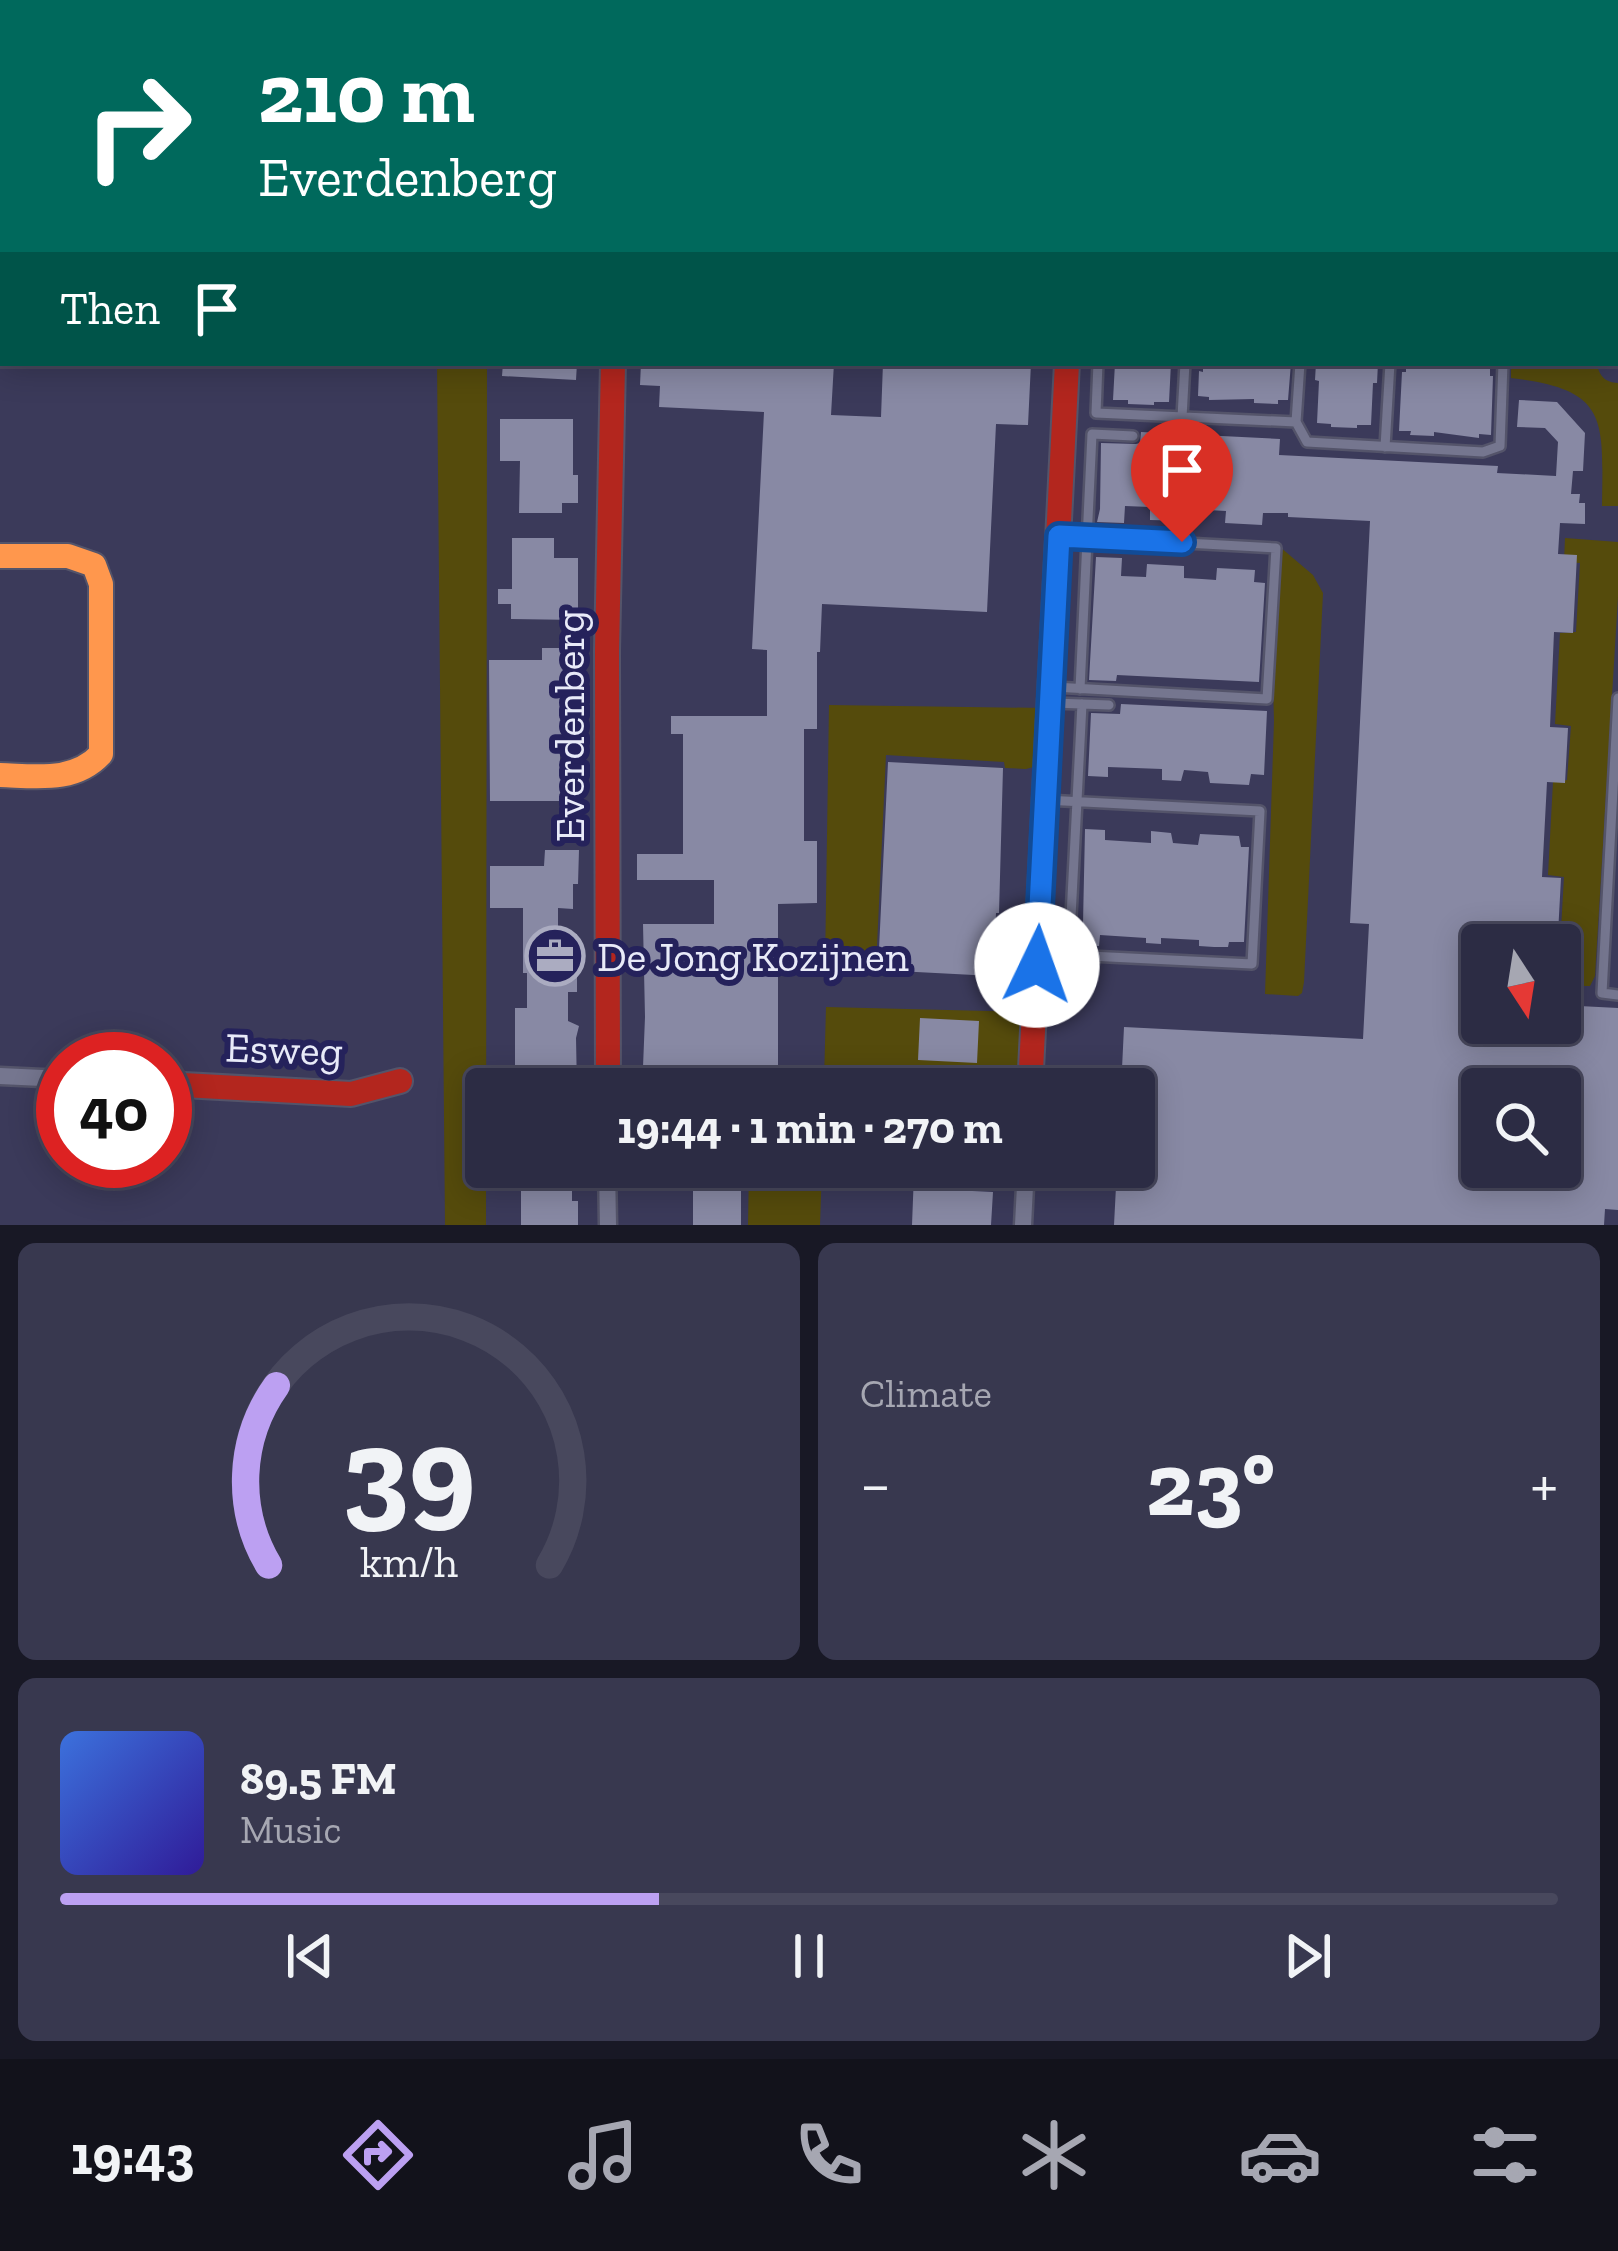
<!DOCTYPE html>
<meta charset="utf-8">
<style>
:root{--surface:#2c2c44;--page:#38384f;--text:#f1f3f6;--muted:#a6a7b2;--line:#48485d;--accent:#bca0f2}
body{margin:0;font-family:"Zilla Slab",serif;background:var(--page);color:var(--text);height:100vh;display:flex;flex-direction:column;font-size:45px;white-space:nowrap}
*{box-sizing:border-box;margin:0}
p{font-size:39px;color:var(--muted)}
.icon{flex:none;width:66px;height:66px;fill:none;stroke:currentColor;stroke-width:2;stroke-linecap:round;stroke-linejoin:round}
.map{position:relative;height:1225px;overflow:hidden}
.side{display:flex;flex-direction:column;gap:18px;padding:18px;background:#181825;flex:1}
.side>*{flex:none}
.hud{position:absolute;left:0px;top:0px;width:1620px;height:366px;box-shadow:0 6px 30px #0003,0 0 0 3px var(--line);background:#00695c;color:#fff;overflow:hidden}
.needle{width:78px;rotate:168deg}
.buttons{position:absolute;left:1461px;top:924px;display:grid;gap:24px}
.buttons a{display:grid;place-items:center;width:120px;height:120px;border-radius:12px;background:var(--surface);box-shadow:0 6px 30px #0003,0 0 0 3px var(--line);font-size:60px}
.speed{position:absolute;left:36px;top:1032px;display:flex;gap:24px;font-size:60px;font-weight:700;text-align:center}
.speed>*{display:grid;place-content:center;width:156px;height:156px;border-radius:50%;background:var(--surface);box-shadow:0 6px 30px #0003,0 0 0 3px var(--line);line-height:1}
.speed .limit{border:18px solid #d22;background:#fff;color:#111}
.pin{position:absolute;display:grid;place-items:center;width:102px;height:102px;color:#fff;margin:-123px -51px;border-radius:50% 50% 50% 0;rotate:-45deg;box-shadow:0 0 12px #0007}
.pin .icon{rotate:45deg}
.me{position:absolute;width:132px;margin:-66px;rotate:3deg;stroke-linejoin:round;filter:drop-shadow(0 0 9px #0008)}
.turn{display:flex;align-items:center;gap:42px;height:252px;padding:0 60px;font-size:54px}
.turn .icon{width:156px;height:156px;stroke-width:2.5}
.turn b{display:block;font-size:84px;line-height:102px}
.then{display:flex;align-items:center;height:114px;padding:0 60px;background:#0003;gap:24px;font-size:45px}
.big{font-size:90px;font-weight:700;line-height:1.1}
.side .widget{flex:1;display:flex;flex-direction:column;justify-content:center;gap:18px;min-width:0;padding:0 42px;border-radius:18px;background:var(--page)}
.side .dial{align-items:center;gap:0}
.dial svg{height:312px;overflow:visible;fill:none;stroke:var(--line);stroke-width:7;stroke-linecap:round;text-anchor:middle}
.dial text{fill:var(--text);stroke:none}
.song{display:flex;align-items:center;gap:36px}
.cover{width:144px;height:144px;border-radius:18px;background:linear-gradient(135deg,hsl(220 70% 55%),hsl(250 70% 35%))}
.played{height:12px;border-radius:6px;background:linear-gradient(90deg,var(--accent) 40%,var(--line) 40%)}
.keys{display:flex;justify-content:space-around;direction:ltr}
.heat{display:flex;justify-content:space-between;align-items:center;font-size:66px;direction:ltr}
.side .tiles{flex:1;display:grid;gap:18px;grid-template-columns:1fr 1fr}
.widget:last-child{grid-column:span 2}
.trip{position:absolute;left:465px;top:1068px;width:690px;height:120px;border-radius:12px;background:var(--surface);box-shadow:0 6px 30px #0003,0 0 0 3px var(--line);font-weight:700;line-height:120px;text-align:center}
.tabs{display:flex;height:192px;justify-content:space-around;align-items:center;background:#12121b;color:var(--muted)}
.tabs .icon{width:84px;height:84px}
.tabs .on{color:var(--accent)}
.tabs b{font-size:54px;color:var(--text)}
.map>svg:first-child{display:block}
.green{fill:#554b0c}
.water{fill:#1b0b54}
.building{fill:#8889a4;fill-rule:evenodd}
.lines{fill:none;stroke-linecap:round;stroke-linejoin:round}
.lane-casing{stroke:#54546a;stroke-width:14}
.street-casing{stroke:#54546a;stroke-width:21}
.fast-casing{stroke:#54546a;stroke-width:28}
.slow-casing{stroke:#54546a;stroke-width:28}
.jam-casing{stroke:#54546a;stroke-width:28}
.lane{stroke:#75768f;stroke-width:9}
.street{stroke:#75768f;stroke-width:16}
.fast{stroke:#63d668;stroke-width:24}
.slow{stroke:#ff974d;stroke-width:24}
.jam{stroke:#b3261e;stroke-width:24}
.route-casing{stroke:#114b97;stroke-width:30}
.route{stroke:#1a73e8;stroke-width:21}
.labels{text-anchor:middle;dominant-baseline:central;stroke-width:12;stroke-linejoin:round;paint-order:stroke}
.street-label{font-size:42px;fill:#e8eaf8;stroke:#25225b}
.poi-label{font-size:42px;fill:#e8eaf8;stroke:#25225b;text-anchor:start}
</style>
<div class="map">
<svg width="1618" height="1225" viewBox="0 0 1618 1225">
<rect width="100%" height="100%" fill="#3b3a5a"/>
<!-- green -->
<path class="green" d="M 437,363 L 487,363 L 486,1225 L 445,1225 Z
M 1511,363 L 1596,363 C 1600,376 1604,382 1618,383 L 1618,506 L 1602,506 C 1603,419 1609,389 1511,378 Z
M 1565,538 L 1618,542 L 1618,597 L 1595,976 L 1590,986 L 1560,986 L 1560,945 L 1544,945 L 1545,931 L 1561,929 L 1564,877 L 1548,875 L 1553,782 L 1567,780 L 1571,726 L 1555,724 L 1560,633 L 1576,632 L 1580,563 L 1564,562 Z
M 1280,547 L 1313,575 L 1323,593 L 1304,982 L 1302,993 L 1298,996 L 1265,994 L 1274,721 L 1273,684 Z
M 829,705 L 1044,708 L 1037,766 L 1026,769 L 1005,768 L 1004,762 L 886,755 L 876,967 L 825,966 Z
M 826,1007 L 1026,1012 L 1023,1089 L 752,1089 L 752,1079 L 824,1081 Z
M 749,1167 L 822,1167 L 820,1225 L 748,1225 Z"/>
<!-- water -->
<path class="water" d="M 0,0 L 655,0 L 712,3 L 3,3 L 3,64 L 0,64 Z"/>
<!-- building -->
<path class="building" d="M 503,363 L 577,363 L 576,380 L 502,376 Z
M 641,363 L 834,363 L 831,415 L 881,417 L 883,363 L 1031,363 L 1028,425 L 996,424 L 987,612 L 822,604 L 820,652 L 817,652 L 817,729 L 804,729 L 804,841 L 817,841 L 817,903 L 778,904 L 778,1067 L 742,1067 L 742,1089 L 693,1089 L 693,1067 L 643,1067 L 645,1017 L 643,924 L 714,924 L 714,880 L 637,880 L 637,854 L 683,854 L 683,734 L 671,734 L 671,716 L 767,716 L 767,650 L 752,649 L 764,412 L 659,407 L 660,386 L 640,385 Z
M 1115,363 L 1171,363 L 1169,402 L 1154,402 L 1154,405 L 1128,404 L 1128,400 L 1113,400 Z
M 1203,363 L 1291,363 L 1288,400 L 1278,400 L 1278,404 L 1254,403 L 1254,399 L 1209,400 L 1209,397 L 1198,396 L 1199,371 L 1203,372 Z
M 1316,363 L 1378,363 L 1377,383 L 1373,383 L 1371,425 L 1357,425 L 1357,428 L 1331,427 L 1331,424 L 1317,423 L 1319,381 L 1315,380 Z
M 1406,363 L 1490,363 L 1490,376 L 1493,376 L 1491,435 L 1479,434 L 1479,438 L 1434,432 L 1434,436 L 1410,435 L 1411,431 L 1399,431 L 1402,372 L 1406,372 Z
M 1519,400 L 1557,402 L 1585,433 L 1583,471 L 1573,471 L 1571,494 L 1580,494 L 1579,503 L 1585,503 L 1585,524 L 1560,523 L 1558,554 L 1577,555 L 1573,633 L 1554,632 L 1550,727 L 1568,728 L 1565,783 L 1547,782 L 1542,877 L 1561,878 L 1558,934 L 1539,933 L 1539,945 L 1482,945 L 1482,1023 L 1560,1023 L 1560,1005 L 1618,1008 L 1618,1210 L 1605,1209 L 1604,1225 L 1114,1225 L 1117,1167 L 1134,1167 L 1134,1089 L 1121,1089 L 1124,1027 L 1363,1039 L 1369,924 L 1350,923 L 1370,521 L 1288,517 L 1288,513 L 1263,513 L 1262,525 L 1225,523 L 1226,511 L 1188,509 L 1187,521 L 1150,520 L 1150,507 L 1125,506 L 1124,523 L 1097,522 L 1100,509 L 1101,443 L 1136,444 L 1140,443 L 1141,432 L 1280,439 L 1279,455 L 1498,466 L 1497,473 L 1556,476 L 1558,442 L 1545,428 L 1517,427 ZM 1482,1089 L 1560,1089 L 1560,1167 L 1482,1167 Z
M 500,419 L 573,419 L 573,475 L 578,475 L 578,503 L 562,503 L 562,513 L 519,513 L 520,461 L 500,461 Z
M 512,538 L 554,538 L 554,558 L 578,558 L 578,620 L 511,619 L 511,604 L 498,604 L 498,589 L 512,589 Z
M 1096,557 L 1122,558 L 1121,576 L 1146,577 L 1147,564 L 1184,566 L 1184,578 L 1202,579 L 1216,580 L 1217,568 L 1255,570 L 1254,582 L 1265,583 L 1259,682 L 1117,675 L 1116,681 L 1089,680 Z
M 542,648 L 573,648 L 573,691 L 561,691 L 560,720 L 575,720 L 575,747 L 560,747 L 560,773 L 578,773 L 578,791 L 573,791 L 573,801 L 490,801 L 489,660 L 542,660 Z
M 1121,704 L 1267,711 L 1264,775 L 1251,774 L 1249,785 L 1210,783 L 1208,772 L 1184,770 L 1181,781 L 1162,780 L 1162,769 L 1108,767 L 1108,777 L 1088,776 L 1091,713 L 1120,714 Z
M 888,762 L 1003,768 L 999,913 L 996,913 L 993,976 L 878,970 Z
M 1085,829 L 1105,830 L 1105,840 L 1151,843 L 1151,831 L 1171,833 L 1173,843 L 1185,844 L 1198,845 L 1200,834 L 1239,836 L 1241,847 L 1249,847 L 1244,942 L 1229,942 L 1228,947 L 1214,947 L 1199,946 L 1199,940 L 1161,938 L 1161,944 L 1146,943 L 1146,938 L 1100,935 L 1099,946 L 1079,945 L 1080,923 L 1083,923 Z
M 545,850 L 579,850 L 578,884 L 573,884 L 573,909 L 558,908 L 558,934 L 577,934 L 577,992 L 568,992 L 568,1021 L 579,1026 L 576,1038 L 577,1089 L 505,1089 L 505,1067 L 515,1067 L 515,1008 L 527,1008 L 527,973 L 523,973 L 523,908 L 490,908 L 490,866 L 544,866 Z
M 920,1018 L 979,1021 L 977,1063 L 918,1060 Z
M 521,1167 L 572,1167 L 572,1201 L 578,1201 L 578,1225 L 521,1225 Z
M 668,1167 L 741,1167 L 741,1225 L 693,1225 L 693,1191 L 668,1191 Z
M 914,1173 L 953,1176 L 952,1190 L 993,1192 L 991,1225 L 912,1225 Z"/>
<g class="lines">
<!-- lane casing -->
<g class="lane-casing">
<path id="lane" d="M 1098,363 L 1096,413 L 1296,422 L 1307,442 L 1483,452 L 1500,446 L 1503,363
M 1182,417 L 1185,363
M 1296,422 L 1300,363
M 1385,447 L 1390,363
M 1054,687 L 1267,699 L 1276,548 L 1059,536
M 1080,689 L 1092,434 L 1133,436
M 1618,698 L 1602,993 L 1618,995
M 1054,703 L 1109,705
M 1045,800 L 1260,811 L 1252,964 L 1069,955 L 1082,704"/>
</g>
<!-- street casing -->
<g class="street-casing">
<path id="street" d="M 1040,0 L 1093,3
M 1388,0 L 1392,3
M 1522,0 L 1524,3
M 1617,30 L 1618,30
M 0,1076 L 63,1079
M 607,1167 L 608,1225
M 1023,1225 L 1026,1167"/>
</g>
<!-- fast casing -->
<g class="fast-casing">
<path id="fast" d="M 1617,206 L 1618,206"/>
</g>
<!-- slow casing -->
<g class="slow-casing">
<path id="slow" d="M 0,556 L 68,556 L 94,565 L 101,584 L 101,754 C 74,783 36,776 0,775"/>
</g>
<!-- jam casing -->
<g class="jam-casing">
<path id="jam" d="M 0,177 L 3,177
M 165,1084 L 351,1094 L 400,1081
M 608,1089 L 607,651 L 613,363
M 1030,1089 L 1067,363"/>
</g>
<!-- lane -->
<use href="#lane" class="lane"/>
<!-- street -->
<use href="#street" class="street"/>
<!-- fast -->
<use href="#fast" class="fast"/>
<!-- slow -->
<use href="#slow" class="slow"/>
<!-- jam -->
<use href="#jam" class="jam"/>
</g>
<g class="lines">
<!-- route casing -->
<g class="route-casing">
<path id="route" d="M 1037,965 L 1059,536 L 1182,542"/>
</g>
<!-- route -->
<use href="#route" class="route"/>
</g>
<!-- icons -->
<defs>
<g id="office-ring" transform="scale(3)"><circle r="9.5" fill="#25225b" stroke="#abacc1" stroke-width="1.5"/><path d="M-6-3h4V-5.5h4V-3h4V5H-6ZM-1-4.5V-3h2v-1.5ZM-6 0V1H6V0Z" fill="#abacc1"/></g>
</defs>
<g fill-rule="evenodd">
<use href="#office-ring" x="555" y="956"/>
</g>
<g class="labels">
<!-- street labels -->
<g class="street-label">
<text transform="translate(569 726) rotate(-90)">Everdenberg</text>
<text transform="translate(284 1049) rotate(2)">Esweg</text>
</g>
<!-- poi labels -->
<g class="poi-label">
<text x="597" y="956">De Jong Kozijnen</text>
</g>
</g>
</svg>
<div class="buttons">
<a><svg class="needle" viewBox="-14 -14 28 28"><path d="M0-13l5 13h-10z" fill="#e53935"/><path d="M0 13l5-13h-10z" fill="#a6a7b2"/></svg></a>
<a><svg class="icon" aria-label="search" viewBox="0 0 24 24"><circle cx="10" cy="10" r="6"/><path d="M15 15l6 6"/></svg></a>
</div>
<div class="speed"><div class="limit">40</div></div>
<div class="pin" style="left:1182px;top:542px;background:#d93025"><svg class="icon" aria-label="arrive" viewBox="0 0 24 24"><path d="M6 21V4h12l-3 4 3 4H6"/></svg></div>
<svg class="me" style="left:1037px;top:965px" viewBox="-20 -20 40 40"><circle r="19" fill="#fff"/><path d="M0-13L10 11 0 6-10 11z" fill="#1a73e8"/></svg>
<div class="trip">19:44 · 1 min · 270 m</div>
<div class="hud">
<div class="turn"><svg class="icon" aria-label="right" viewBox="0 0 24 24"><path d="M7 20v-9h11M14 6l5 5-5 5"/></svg><div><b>210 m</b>Everdenberg</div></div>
<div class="then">Then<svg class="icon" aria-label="arrive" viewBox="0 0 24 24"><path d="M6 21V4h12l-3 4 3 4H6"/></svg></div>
</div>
</div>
<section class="side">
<div class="tiles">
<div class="widget dial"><svg viewBox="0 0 100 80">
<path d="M14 69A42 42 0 1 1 86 69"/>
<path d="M14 69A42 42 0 0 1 16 23" stroke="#bca0f2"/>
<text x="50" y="56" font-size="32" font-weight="700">39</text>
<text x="50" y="72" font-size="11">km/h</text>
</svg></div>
<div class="widget"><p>Climate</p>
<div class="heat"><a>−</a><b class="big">23°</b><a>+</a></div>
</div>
<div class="widget">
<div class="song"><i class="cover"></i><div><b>89.5 FM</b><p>Music</p></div></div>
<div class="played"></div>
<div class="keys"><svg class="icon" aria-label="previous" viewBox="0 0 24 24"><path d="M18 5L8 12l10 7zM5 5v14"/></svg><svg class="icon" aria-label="pause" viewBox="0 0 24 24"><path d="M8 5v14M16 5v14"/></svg><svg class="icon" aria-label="next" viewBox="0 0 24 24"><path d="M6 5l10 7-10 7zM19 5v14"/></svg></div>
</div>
</div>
</section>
<nav class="tabs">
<b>19:43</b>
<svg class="icon on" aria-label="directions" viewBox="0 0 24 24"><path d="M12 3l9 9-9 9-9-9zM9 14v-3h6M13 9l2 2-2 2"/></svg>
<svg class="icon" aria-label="music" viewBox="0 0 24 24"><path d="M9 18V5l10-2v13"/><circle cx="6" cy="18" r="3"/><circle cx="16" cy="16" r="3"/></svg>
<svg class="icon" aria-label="phone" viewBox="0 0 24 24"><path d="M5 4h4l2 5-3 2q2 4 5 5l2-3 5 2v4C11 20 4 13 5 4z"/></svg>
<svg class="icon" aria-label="climate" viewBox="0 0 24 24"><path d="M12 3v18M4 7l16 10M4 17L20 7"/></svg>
<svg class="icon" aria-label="car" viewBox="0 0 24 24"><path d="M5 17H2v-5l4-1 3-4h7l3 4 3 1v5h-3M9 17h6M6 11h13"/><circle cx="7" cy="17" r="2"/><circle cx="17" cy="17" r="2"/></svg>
<svg class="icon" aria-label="filters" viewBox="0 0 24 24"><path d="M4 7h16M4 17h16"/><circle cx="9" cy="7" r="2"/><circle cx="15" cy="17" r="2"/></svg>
</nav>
